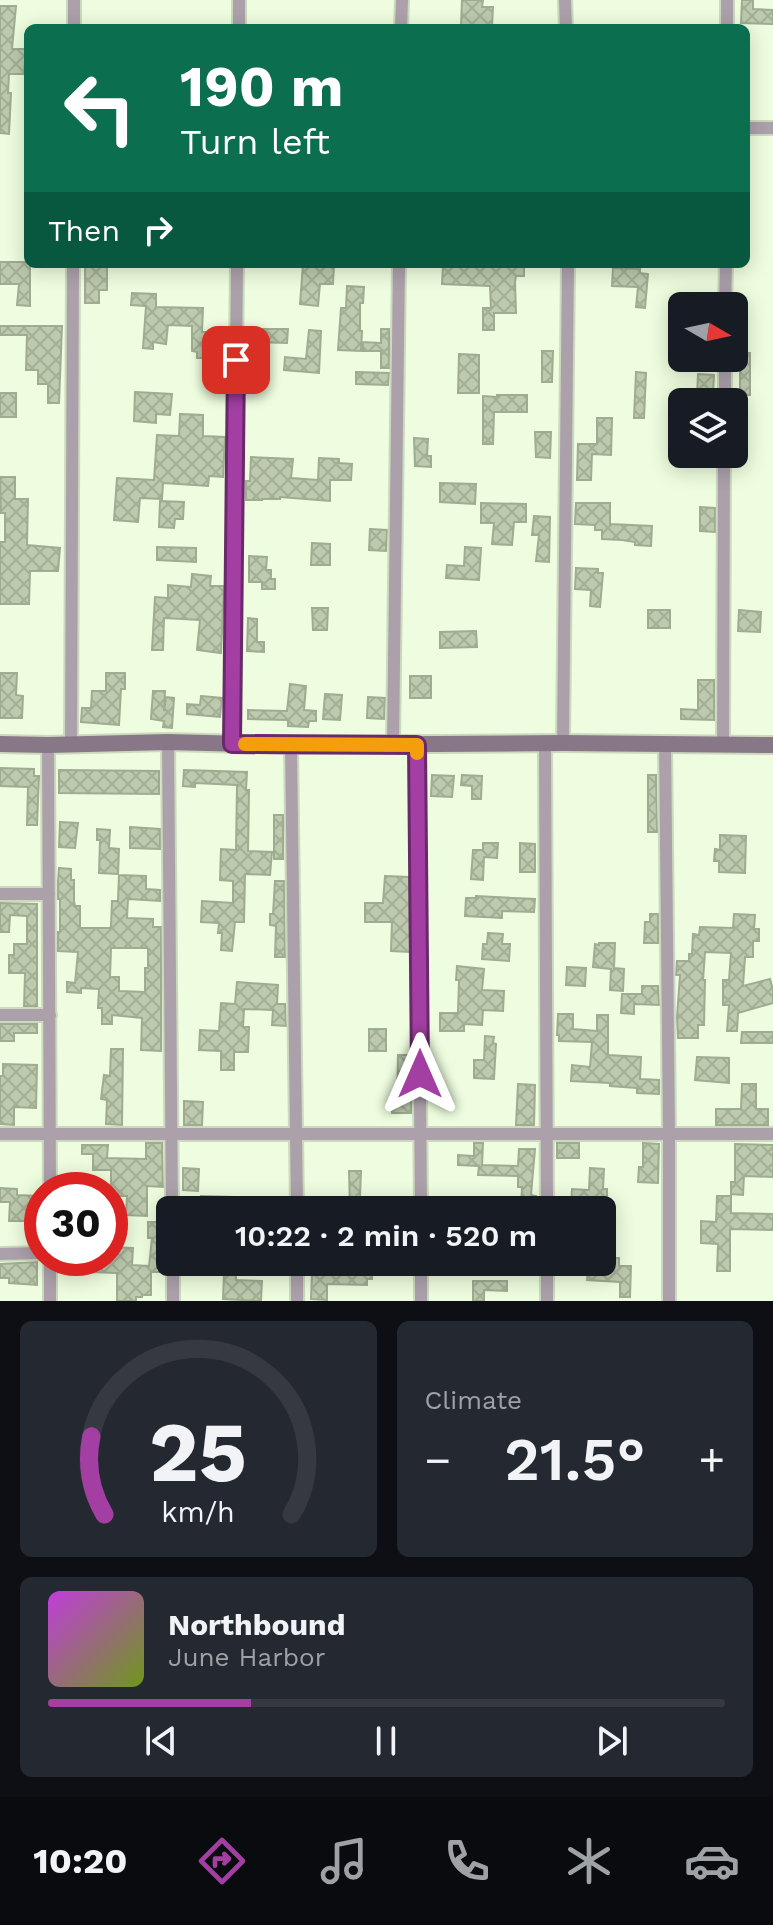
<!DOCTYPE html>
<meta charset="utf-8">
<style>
:root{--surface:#171b24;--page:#242831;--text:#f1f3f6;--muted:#9ea1a6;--line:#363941;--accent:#a33fa3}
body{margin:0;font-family:"Work Sans",sans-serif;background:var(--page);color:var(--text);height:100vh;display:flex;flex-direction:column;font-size:30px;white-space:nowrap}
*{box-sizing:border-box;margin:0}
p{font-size:26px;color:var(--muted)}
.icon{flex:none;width:44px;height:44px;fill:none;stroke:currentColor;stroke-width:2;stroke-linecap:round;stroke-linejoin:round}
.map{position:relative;height:1301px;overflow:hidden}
.sheet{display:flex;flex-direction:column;gap:20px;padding:20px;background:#0d0f14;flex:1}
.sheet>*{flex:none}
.hud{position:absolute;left:24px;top:24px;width:726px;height:244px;border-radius:12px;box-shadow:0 4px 20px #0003;background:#0b6e4f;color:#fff;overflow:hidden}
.needle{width:52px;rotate:99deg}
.fabs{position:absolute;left:668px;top:292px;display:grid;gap:16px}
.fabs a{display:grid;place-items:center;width:80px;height:80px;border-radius:12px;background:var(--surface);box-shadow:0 4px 20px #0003;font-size:40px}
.speed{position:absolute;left:24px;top:1172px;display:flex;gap:16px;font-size:40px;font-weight:700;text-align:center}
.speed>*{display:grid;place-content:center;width:104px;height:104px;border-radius:50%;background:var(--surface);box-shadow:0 4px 20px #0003;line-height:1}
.speed .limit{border:12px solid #d22;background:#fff;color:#111}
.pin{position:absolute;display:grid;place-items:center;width:68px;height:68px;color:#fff;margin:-34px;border-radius:16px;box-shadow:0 4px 12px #0006}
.me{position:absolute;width:88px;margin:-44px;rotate:0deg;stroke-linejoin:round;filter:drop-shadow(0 0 6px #0008)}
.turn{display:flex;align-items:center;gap:28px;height:168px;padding:0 24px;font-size:36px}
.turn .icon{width:104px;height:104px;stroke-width:2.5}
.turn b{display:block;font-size:56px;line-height:68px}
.then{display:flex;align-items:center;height:76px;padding:0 24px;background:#0003;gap:16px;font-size:30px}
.big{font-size:60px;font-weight:600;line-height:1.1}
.sheet .card{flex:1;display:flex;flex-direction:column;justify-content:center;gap:12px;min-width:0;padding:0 28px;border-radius:12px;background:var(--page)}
.sheet .dial{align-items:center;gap:0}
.dial svg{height:208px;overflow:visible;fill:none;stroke:var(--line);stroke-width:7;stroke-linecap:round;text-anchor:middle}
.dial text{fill:var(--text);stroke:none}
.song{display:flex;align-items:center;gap:24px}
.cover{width:96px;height:96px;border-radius:12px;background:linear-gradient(135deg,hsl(290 70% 55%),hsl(80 70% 35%))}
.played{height:8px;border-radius:4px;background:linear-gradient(90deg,var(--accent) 30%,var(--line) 30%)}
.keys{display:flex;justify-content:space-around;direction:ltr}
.heat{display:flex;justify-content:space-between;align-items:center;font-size:44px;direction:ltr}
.sheet .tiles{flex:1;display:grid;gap:20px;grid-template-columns:1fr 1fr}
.card:last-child{grid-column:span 2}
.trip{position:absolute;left:156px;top:1196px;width:460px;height:80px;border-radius:12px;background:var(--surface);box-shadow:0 4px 20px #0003;font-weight:600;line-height:80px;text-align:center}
.tabs{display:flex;height:128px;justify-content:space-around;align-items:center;background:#090b0e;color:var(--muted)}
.tabs .icon{width:56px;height:56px}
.tabs .selected{color:var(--accent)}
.tabs b{font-size:36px;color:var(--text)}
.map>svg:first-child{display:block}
.building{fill:url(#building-cross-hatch);stroke:#9eac90;stroke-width:2;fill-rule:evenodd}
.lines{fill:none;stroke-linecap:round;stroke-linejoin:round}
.street-casing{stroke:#ccd9be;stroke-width:16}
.secondary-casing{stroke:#ccd9be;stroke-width:20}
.street{stroke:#aca1ab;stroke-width:12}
.secondary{stroke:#887887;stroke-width:16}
.route-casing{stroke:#6a296a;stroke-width:20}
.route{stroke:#a33fa3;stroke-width:14}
.slow{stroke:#f59e0b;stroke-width:14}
</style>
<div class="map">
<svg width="773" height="1301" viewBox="0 0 773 1301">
<defs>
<pattern id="building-cross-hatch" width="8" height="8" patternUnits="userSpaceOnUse" patternTransform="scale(2)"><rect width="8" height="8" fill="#bdcaae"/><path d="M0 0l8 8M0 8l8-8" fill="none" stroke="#a3ae96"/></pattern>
</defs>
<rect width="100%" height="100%" fill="#eefddf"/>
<!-- building -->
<path class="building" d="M 462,0 L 483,0 L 482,7 L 493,7 L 492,26 L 461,26 Z
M 742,0 L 753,0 L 753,9 L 773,10 L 773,24 L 741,23 Z
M 0,6 L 16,6 L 12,49 L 26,49 L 24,74 L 9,74 L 8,93 L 11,93 L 9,134 L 0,133 Z
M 0,262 L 28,262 L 30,264 L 30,306 L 17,305 L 19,284 L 0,284 Z
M 85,264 L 107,264 L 107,290 L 99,290 L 99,303 L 85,303 Z
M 303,264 L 334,265 L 333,284 L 320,284 L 318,306 L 300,304 Z
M 443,266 L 494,267 L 494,266 L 524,266 L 524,276 L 516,276 L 515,282 L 516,313 L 494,313 L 494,330 L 483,330 L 483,308 L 491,308 L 490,286 L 442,284 Z
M 613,268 L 640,269 L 640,273 L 648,274 L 645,308 L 636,307 L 638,287 L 612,286 Z
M 347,286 L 364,287 L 363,303 L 360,303 L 360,331 L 362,331 L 361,351 L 338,350 L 341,308 L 346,308 Z
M 132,293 L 156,294 L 156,307 L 203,308 L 202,332 L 226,332 L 226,358 L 197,358 L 197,352 L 192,351 L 192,326 L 168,325 L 166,344 L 153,342 L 153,349 L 143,348 L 146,306 L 131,305 Z
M 0,326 L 62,326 L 59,403 L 48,403 L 48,384 L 38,384 L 38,370 L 26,370 L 27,335 L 0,335 Z
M 254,329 L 288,329 L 287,343 L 253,342 Z
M 381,329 L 389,329 L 389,368 L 381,368 L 381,351 L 363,351 L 363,342 L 381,343 Z
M 309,330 L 321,331 L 319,373 L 284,370 L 285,357 L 306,359 Z
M 542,351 L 553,351 L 552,382 L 542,382 Z
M 740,353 L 750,353 L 750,395 L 740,395 Z
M 459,354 L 479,355 L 479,393 L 458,393 Z
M 356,372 L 389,373 L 388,385 L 356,384 Z
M 636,372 L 646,373 L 644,418 L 634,418 Z
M 698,374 L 714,375 L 713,395 L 697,395 Z
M 135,392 L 172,394 L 170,415 L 156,414 L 156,423 L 134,421 Z
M 0,393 L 16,393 L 16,417 L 0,417 Z
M 497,395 L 527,395 L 527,412 L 494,412 L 493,444 L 483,444 L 483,396 L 497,397 Z
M 180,414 L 203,415 L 203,436 L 225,437 L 223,477 L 209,476 L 208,486 L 163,483 L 162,499 L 140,498 L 138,522 L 114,520 L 117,478 L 154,480 L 157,435 L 179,436 Z
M 597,418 L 612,418 L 611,455 L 592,454 L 591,480 L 577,480 L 578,444 L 597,444 Z
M 535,432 L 551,432 L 550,458 L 536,457 Z
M 414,438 L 428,439 L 427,456 L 431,456 L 431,467 L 415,466 Z
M 251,457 L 293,459 L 291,478 L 318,480 L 319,458 L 339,459 L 339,463 L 352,464 L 351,480 L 330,480 L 330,501 L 280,497 L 280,499 L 262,499 L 262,500 L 246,500 L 246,481 L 250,481 Z
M 0,477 L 15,477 L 15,499 L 28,499 L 27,545 L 60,548 L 58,571 L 30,571 L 29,604 L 0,604 L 0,542 L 5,542 L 5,513 L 1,513 Z
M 440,483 L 476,484 L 475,504 L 440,502 Z
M 160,501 L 184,502 L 183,519 L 175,519 L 174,528 L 159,527 Z
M 481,503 L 526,504 L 526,522 L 514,522 L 512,545 L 492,544 L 494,523 L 481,523 Z
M 576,503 L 610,503 L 610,524 L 652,526 L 651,546 L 635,545 L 635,542 L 622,540 L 602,539 L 602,530 L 595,530 L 595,525 L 575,524 Z
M 700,507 L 715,508 L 715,532 L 700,531 Z
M 534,516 L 550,517 L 549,562 L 536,561 L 539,535 L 532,535 Z
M 370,529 L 387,530 L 386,551 L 369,550 Z
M 312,543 L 330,544 L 330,565 L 311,565 Z
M 157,547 L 196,548 L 196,562 L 157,560 Z
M 465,547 L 481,548 L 479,580 L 446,578 L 447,565 L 464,566 Z
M 249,556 L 267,557 L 266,570 L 271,570 L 271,579 L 275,579 L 275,589 L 262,589 L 262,582 L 249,582 Z
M 576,568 L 598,569 L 598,573 L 603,573 L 600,607 L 590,606 L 591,590 L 575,589 Z
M 192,574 L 211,576 L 210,586 L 224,586 L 221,653 L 197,650 L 200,620 L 164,618 L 163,650 L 152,650 L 155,597 L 168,598 L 168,585 L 191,587 Z
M 312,608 L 328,608 L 327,630 L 313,630 Z
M 648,610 L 670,610 L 670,628 L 648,628 Z
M 739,610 L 761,612 L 760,632 L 738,631 Z
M 248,618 L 257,619 L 257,642 L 264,642 L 264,652 L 247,651 Z
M 476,631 L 477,647 L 440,648 L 440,632 Z
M 0,673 L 17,673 L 16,695 L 23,696 L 22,718 L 0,718 Z
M 106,673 L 125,673 L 125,689 L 121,689 L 119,725 L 81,722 L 82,708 L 91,708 L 92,691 L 106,691 Z
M 410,676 L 431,676 L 431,698 L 410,698 Z
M 698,680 L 714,680 L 714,720 L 681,719 L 681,709 L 698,710 Z
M 290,684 L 306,686 L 304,710 L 316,711 L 316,721 L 309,721 L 308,727 L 288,726 L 288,720 L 248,719 L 248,710 L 287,711 Z
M 153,691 L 165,691 L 164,711 L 166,697 L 174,698 L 172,728 L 163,727 L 164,721 L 151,719 Z
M 325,694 L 342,695 L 340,720 L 323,719 Z
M 201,696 L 222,698 L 220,717 L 187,714 L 187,704 L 200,705 Z
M 368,697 L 385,698 L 384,719 L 367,718 Z
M 0,768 L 34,769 L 34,776 L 39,776 L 37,825 L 27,825 L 28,787 L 0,786 Z
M 59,770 L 159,771 L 159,794 L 59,793 Z
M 184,770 L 247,772 L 246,790 L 249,790 L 248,851 L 272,852 L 270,875 L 245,874 L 244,922 L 235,922 L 232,951 L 221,950 L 222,933 L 218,933 L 219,923 L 201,922 L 202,901 L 233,903 L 233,881 L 220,880 L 221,849 L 236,850 L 237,785 L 195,783 L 195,787 L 183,786 Z
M 432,775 L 454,776 L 452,797 L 431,796 Z
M 462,775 L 482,776 L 481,799 L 472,799 L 472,786 L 461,785 Z
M 648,775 L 656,775 L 657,832 L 648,832 Z
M 274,815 L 283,815 L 283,859 L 274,859 Z
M 60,822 L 78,823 L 75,848 L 59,847 Z
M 130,827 L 160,829 L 160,849 L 130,848 Z
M 97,829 L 110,830 L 109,848 L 119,849 L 118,874 L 99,873 L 100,840 L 97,840 Z
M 720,835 L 746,836 L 745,873 L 719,872 L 719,861 L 714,861 L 715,849 L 720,850 Z
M 483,843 L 498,843 L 497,858 L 484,857 L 483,880 L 471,879 L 473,850 L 483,850 Z
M 520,843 L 535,844 L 535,872 L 520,872 Z
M 59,868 L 71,869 L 71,880 L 74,880 L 74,901 L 75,906 L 80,906 L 80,928 L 110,928 L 111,926 L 112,901 L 118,901 L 119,875 L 146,876 L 146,889 L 160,890 L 160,901 L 128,899 L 127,918 L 153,919 L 153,927 L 161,927 L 161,1051 L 141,1050 L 142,1018 L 112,1015 L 112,1024 L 102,1024 L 102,1008 L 98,1008 L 99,989 L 81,988 L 81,993 L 67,992 L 67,982 L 75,983 L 78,952 L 58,951 L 58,932 L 60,932 L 60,899 L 58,899 L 58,881 ZM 111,948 L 148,948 L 148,968 L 145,968 L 145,992 L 119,991 L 119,977 L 110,977 Z
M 385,876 L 409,877 L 410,952 L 391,951 L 392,922 L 365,922 L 365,903 L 383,903 Z
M 275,881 L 284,881 L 285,957 L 275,957 L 276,926 L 270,925 L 270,914 L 273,914 Z
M 476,896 L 535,899 L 534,912 L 502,911 L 502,918 L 465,916 L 466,898 L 476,898 Z
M 0,903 L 37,904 L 37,1006 L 24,1006 L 25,973 L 9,973 L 9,955 L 14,955 L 14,944 L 27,944 L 27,916 L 10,915 L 9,932 L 0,932 Z
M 650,914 L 658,914 L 658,943 L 644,943 L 645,922 L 650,922 Z
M 734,914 L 755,915 L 754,929 L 759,929 L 759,941 L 753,941 L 753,957 L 745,957 L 743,986 L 770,979 L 773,990 L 773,1003 L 738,1013 L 737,1031 L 727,1031 L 729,1005 L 723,1005 L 723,980 L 729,980 L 731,953 L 705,952 L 703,980 L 705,980 L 704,1025 L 698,1025 L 698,1038 L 678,1038 L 677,1017 L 680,975 L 676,975 L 677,961 L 689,961 L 689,954 L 692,954 L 693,934 L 699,935 L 700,927 L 733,928 Z
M 488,933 L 503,934 L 502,944 L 510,944 L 509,961 L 482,959 L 483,944 L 487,944 Z
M 599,943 L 615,943 L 614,968 L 624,969 L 623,991 L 610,990 L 611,969 L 593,967 L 595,944 L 599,945 Z
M 457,966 L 484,969 L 482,990 L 504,991 L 503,1011 L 483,1010 L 482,1025 L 464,1024 L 464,1031 L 440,1031 L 440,1013 L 458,1013 L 459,980 L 456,980 Z
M 567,967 L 586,968 L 585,986 L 566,985 Z
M 237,982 L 278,985 L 277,1004 L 285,1004 L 286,1026 L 272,1025 L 273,1010 L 244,1009 L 243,1027 L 249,1027 L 248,1052 L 234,1052 L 234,1070 L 221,1070 L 221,1051 L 199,1050 L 200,1030 L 219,1031 L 221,1003 L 235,1004 Z
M 642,986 L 658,986 L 659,1005 L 634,1004 L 634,1014 L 621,1013 L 622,994 L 642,994 Z
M 558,1014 L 573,1014 L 573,1029 L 597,1031 L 597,1015 L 608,1015 L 608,1055 L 641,1057 L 640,1079 L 659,1080 L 659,1094 L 637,1093 L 637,1088 L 610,1086 L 610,1083 L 571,1081 L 572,1065 L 590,1067 L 592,1042 L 559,1041 L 559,1035 L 557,1035 Z
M 0,1024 L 37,1024 L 37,1033 L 14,1033 L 14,1041 L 0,1041 Z
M 369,1029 L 386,1029 L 386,1051 L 369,1051 Z
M 742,1032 L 773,1032 L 773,1043 L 741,1043 Z
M 485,1036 L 494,1037 L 493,1043 L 496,1044 L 494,1079 L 474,1078 L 474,1060 L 484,1060 Z
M 111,1049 L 123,1049 L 122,1125 L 106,1124 L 107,1100 L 101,1099 L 104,1075 L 110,1076 Z
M 398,1055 L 411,1055 L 411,1113 L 392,1113 L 392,1103 L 397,1103 Z
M 697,1057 L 729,1058 L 729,1083 L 695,1080 Z
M 3,1064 L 37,1065 L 36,1108 L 14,1107 L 14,1125 L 0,1124 L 0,1076 L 3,1076 Z
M 518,1084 L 535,1085 L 534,1125 L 516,1125 Z
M 742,1084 L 756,1084 L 756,1109 L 768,1109 L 768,1125 L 716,1125 L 716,1109 L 741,1109 Z
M 184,1101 L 203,1102 L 202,1125 L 184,1125 Z
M 146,1143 L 162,1143 L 163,1187 L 147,1186 L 147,1216 L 126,1215 L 127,1196 L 111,1196 L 111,1170 L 93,1170 L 93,1154 L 82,1154 L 82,1145 L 108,1145 L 107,1158 L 146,1159 Z
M 474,1143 L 483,1143 L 482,1165 L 518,1166 L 519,1149 L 535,1149 L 531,1195 L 536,1196 L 535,1210 L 521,1210 L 522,1187 L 518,1187 L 518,1176 L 478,1175 L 479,1166 L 458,1165 L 458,1155 L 474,1156 Z
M 557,1143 L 579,1143 L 579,1158 L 557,1158 Z
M 643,1143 L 659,1144 L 658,1183 L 638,1182 L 639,1167 L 643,1167 Z
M 735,1144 L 773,1145 L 773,1177 L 744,1176 L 743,1195 L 731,1194 L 731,1182 L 735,1182 Z
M 183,1168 L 199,1169 L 198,1191 L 183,1190 Z
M 590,1168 L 604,1169 L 603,1189 L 607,1189 L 607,1207 L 571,1207 L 572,1189 L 589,1190 Z
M 349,1171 L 361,1171 L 360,1197 L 368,1197 L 368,1210 L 350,1210 Z
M 0,1188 L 17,1189 L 17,1195 L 37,1196 L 37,1221 L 9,1221 L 10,1202 L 0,1202 Z
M 201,1196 L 234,1197 L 233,1210 L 201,1210 Z
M 717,1196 L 731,1196 L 731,1213 L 773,1214 L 773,1230 L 730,1229 L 730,1271 L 717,1271 L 718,1244 L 701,1243 L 701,1221 L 716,1222 Z
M 148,1222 L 163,1222 L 161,1272 L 151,1272 L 151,1295 L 142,1295 L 142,1297 L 136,1297 L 136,1301 L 117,1301 L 117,1273 L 92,1272 L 92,1258 L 110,1258 L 110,1247 L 133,1248 L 132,1265 L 149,1266 L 152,1238 L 148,1238 Z
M 608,1258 L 619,1258 L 619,1266 L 631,1266 L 630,1297 L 620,1297 L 620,1282 L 587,1280 L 588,1271 L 607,1272 Z
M 37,1262 L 37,1285 L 9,1283 L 9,1278 L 0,1278 L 0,1264 Z
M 350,1262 L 373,1262 L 372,1279 L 367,1279 L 367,1285 L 327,1284 L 327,1300 L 311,1299 L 312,1273 L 350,1273 Z
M 224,1273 L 236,1274 L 236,1280 L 262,1281 L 261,1301 L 223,1299 Z
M 473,1281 L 507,1281 L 507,1291 L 484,1290 L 484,1301 L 473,1301 Z"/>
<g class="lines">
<!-- street casing -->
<g class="street-casing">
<path id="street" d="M 565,0 L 566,28
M 74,28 L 74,0
M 239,28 L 239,0
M 401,28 L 402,0
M 727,28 L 727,0
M 746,128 L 773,128
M 725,306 L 726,264
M 725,402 L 725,358
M 168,742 L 172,1210
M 545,743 L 547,1210
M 563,743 L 568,264
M 71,744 L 73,264
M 232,744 L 237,264
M 393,744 L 399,264
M 665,744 L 669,1134 L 669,1301
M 723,744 L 724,454
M 48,745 L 50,1190
M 291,745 L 297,1210
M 417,745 L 421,1210
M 0,894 L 49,894
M 0,1015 L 50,1015
M 0,1134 L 773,1134
M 0,1254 L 42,1253
M 50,1258 L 50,1301
M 173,1262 L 173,1301
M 297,1262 L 297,1301
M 421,1262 L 421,1301
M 547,1262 L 547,1301"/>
</g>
<!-- secondary casing -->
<g class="secondary-casing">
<path id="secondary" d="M 0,744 L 48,745 L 168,742 L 291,745 L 563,743 L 773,745"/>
</g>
<!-- street -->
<use href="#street" class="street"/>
<!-- secondary -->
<use href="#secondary" class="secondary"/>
</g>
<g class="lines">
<!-- route casing -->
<g class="route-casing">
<path id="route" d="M 236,360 L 232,744 L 417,745 L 420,1074"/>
</g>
<!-- route -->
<use href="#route" class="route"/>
<!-- slow -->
<path class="slow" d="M 245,744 L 417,745 L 417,753"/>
</g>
</svg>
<div class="fabs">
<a><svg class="needle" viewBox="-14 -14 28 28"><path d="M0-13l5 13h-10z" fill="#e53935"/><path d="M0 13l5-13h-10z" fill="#9ea1a6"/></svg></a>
<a><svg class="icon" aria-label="layers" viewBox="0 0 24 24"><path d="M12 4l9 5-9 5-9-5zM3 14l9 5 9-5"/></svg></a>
</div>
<div class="speed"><div class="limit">30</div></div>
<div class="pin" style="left:236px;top:360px;background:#d93025"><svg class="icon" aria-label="arrive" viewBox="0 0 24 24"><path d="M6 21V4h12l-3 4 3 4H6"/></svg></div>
<svg class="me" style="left:420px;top:1074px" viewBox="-20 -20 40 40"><path d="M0-17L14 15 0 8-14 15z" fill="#a33fa3" stroke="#fff" stroke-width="4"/></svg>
<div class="trip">10:22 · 2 min · 520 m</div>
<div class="hud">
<div class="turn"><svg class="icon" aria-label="left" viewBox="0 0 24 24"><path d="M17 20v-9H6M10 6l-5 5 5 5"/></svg><div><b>190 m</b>Turn left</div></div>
<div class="then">Then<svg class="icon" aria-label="right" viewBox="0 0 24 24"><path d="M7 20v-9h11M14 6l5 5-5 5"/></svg></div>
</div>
</div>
<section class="sheet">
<div class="tiles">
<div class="card dial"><svg viewBox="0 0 100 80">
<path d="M14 69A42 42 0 1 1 86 69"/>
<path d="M14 69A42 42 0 0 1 9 39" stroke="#a33fa3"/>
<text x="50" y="56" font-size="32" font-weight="700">25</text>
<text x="50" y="72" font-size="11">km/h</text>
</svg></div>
<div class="card"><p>Climate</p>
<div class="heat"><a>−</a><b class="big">21.5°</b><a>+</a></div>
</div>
<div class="card">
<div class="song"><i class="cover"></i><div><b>Northbound</b><p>June Harbor</p></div></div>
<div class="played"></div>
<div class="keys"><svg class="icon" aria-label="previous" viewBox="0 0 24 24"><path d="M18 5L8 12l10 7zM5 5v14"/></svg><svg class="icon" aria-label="pause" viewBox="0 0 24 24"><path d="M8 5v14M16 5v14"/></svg><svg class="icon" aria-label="next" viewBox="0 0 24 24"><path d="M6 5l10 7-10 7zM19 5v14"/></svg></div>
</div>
</div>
</section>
<nav class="tabs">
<b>10:20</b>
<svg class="icon selected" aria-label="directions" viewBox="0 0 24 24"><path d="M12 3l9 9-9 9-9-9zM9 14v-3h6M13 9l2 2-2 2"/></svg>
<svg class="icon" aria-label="music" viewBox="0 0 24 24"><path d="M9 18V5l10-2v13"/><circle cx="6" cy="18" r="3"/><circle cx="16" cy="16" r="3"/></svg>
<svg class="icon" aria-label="phone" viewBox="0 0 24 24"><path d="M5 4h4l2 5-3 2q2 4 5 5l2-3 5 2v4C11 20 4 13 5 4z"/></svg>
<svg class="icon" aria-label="climate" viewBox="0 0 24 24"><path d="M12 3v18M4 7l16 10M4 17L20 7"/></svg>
<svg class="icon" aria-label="car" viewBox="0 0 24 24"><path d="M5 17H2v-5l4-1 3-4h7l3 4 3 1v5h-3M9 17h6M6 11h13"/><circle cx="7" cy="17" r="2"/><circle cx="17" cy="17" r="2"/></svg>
</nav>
